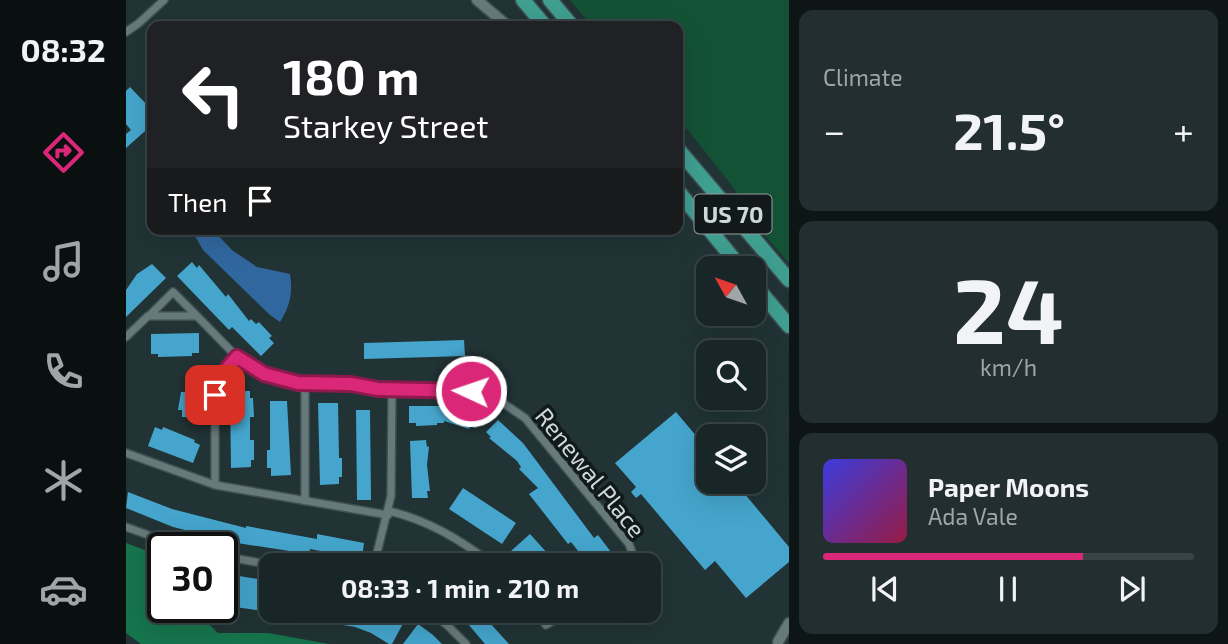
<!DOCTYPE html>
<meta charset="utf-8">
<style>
:root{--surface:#192628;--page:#222e30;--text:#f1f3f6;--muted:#9fa5a8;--line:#374345;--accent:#db2777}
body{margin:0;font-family:"Exo 2",sans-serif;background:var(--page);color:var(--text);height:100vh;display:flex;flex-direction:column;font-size:26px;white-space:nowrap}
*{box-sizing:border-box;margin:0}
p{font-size:23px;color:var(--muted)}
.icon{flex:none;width:38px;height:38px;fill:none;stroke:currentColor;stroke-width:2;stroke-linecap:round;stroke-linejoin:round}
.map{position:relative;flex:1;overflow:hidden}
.side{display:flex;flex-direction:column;gap:10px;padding:10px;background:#0e1516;width:439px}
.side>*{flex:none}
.hud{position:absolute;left:21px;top:21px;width:536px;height:214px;border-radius:14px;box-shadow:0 7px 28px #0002,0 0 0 2px var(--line);background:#202124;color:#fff;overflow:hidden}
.needle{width:46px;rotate:310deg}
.tools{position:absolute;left:570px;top:256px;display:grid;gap:14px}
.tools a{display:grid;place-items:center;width:70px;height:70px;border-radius:14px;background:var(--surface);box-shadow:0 7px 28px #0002,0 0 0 2px var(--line);font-size:35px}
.speed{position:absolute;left:21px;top:532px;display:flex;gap:14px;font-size:35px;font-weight:700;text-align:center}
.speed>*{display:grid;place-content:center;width:91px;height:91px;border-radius:50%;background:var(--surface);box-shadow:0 7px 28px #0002,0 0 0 2px var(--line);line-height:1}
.speed .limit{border:4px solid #111;border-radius:10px;background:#fff;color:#111}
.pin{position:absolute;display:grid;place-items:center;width:60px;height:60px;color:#fff;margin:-30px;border-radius:14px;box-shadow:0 4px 10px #0006}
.me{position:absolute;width:77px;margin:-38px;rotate:273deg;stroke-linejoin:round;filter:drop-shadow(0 0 5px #0008)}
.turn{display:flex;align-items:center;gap:24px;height:147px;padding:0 21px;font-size:32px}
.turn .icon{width:91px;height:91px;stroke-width:2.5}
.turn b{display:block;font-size:49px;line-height:60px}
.then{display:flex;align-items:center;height:66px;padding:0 21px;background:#0003;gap:14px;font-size:26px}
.big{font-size:52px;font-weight:700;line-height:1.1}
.side .card{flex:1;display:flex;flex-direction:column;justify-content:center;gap:10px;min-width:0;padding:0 24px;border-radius:14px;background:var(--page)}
.side .dial{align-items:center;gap:0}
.dial b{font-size:91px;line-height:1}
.song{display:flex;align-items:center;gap:21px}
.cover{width:84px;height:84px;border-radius:10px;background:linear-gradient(135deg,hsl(240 70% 55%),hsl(340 70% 35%))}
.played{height:7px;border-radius:4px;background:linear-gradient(90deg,var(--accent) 70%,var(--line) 70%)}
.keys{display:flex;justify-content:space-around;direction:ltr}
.heat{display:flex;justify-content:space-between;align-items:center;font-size:38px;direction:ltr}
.trip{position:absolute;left:133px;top:553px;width:402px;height:70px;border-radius:14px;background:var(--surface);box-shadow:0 7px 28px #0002,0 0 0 2px var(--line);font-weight:700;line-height:70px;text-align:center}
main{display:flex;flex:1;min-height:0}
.tabs{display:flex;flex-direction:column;width:126px;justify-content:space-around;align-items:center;background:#0a0f10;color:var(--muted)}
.tabs .icon{width:49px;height:49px}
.tabs .current{color:var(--accent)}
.tabs b{font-size:32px;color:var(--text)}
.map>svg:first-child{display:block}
.green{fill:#145236}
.forest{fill:#16754d}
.water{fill:#31679f}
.building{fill:#45a5cc}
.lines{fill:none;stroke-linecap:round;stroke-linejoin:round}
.street-casing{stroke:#404f51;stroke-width:10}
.secondary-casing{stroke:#404f51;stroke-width:13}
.highway-casing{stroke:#404f51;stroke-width:17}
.street{stroke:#66797b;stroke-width:7}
.secondary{stroke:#66797b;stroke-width:10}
.highway{stroke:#3f9f91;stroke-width:14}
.route-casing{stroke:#8e194d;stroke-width:18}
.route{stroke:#db2777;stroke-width:12}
.labels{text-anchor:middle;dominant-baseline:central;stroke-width:7;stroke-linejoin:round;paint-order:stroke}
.shield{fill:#11191a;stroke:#969fa0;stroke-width:2}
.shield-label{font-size:23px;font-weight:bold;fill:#cfd9da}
.street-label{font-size:24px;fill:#cfd9da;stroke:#11191a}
</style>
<main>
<nav class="tabs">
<b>08:32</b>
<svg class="icon current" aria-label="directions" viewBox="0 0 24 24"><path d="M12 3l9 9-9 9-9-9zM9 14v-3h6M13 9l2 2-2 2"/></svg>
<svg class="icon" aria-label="music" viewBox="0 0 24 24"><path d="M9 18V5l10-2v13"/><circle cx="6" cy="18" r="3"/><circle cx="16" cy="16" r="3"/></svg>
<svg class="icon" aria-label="phone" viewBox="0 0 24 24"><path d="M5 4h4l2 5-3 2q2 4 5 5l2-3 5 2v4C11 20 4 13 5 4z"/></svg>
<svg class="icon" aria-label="climate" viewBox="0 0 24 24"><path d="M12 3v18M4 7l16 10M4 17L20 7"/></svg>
<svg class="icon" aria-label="car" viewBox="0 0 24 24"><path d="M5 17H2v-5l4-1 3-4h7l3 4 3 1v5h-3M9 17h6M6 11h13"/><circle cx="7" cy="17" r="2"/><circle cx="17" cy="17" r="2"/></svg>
</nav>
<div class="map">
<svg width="663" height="644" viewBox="0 0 663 644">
<rect width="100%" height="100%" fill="#213335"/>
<!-- green -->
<path class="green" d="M 444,0 L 663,0 L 663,263 L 634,230 L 607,187 L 561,129 L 551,128 L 551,26 L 466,26 Z"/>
<!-- forest -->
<path class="forest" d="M 0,543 L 37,557 L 37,607 L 76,607 L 74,616 L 92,633 L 143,633 L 203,644 L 15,644 L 0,633 Z"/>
<!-- water -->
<path class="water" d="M 65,229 L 86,229 L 106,250 L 131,267 L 164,274 C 167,293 164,306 154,322 L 144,315 L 77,250 Z"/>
<!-- building -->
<path class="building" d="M 4,87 L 26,110 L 26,125 L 0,148 L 0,134 L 5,130 L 0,124 L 0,91 Z
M 66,262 L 71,268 L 73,265 L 100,297 L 102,294 L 123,321 L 125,319 L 130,324 L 133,322 L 146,336 L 143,338 L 148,343 L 135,356 L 106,327 L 103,330 L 51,276 Z
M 26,264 L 40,278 L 0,317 L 0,290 L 11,274 Z
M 583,293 L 583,313 L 598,313 L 584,325 L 568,306 Z
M 73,333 L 73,353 L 66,353 L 66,356 L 32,357 L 32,354 L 25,354 L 25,334 Z
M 338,340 L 339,356 L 238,359 L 238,343 Z
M 104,391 L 124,391 L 124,398 L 127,398 L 128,417 L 124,417 L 124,440 L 128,440 L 128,460 L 125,460 L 125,467 L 105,468 Z
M 55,392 L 75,392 L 75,417 L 56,417 L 56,410 L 52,410 Z
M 144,401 L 161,401 L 165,475 L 145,476 L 145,468 L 141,468 L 141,450 L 144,450 Z
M 192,403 L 212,403 L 213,458 L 216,458 L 216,477 L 213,477 L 213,484 L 194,485 Z
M 283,406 L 330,406 L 354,412 L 350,428 L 344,426 L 343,429 L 318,421 L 318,423 L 311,423 L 311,425 L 290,426 L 290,423 L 283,423 Z
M 230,410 L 244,410 L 245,500 L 231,500 Z
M 550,412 L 583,451 L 583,481 L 608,481 L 663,547 L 663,562 L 620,598 L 589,561 L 579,570 L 515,494 L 510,498 L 505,492 L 510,487 L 489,463 Z
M 372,420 L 397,443 L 468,538 L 472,535 L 492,561 L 486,565 L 463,565 L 445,542 L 442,544 L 403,494 L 412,488 L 393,469 L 395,467 L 391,461 L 363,438 L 365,437 L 360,432 Z
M 29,427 L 36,430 L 37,427 L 69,440 L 68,442 L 74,445 L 67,463 L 22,446 Z
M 300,440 L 301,447 L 303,446 L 301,465 L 304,491 L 301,491 L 302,498 L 286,498 L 284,441 Z
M 337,488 L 390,523 L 376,544 L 323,509 Z
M 2,492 L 46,509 L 120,528 L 120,526 L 191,539 L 191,534 L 238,543 L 236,559 L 184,549 L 183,554 L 111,543 L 47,527 L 0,508 Z
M 404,534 L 432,565 L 398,565 L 385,551 Z
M 107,575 L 145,581 L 145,612 L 102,606 Z
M 155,611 L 267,611 L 280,618 L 266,644 L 263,644 L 245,633 L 229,627 L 154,614 Z
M 331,611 L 353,611 L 383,644 L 359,644 Z
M 292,624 L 307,635 L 316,644 L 277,644 Z"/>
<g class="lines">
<!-- street casing -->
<g class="street-casing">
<path id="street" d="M 0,32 L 13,23 L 38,0
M 23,316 L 47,292 L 71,316
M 0,337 L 22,316 L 71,316 L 111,357 L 138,374 L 158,381 L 179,384 L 225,384 L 252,389 L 331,389 L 362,395 L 374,401 L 399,418 L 503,544 L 507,555 L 506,565
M 0,453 L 89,485 L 262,515
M 89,485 L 89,395 C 92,379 100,369 111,357
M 179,501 L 179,384
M 263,511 C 301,520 337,541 367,565
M 0,527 L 58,548
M 96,556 L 146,565
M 248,565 L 265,496 L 266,389
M 302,611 L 321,625 L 340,644
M 410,611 L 420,625 L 444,611"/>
</g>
<!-- secondary casing -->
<g class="secondary-casing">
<path id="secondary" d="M 351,0 L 382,26
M 652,642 L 663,623"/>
</g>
<!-- highway casing -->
<g class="highway-casing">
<path id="highway" d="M 397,0 L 419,26
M 424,0 L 446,26
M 551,148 L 663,280
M 551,190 L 615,268
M 628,284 L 663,326"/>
</g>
<!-- street -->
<use href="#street" class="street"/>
<!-- secondary -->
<use href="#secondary" class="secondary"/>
<!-- highway -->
<use href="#highway" class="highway"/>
</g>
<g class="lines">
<!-- route casing -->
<g class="route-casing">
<path id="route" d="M 89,395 C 92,379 100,369 111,357 L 138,374 L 172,383 L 225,384 L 252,389 L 345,391"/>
</g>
<!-- route -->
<use href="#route" class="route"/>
</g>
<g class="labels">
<!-- shield labels -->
<rect class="shield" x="568.5" y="194.5" width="77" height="39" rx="5"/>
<g class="shield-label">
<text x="607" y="214">US 70</text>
</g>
<!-- street labels -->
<g class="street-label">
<text transform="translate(465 472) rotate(51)">Renewal Place</text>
</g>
</g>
</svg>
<div class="tools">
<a><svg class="needle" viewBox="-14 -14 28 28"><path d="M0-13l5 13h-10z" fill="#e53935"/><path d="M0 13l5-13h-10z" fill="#9fa5a8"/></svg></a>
<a><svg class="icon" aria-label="search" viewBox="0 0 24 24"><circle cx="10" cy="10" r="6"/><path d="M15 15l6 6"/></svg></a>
<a><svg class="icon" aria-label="layers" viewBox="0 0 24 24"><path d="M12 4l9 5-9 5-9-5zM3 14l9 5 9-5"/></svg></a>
</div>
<div class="speed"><div class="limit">30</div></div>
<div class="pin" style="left:89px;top:395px;background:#d93025"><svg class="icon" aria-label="arrive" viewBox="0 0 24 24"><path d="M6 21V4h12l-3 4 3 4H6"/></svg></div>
<svg class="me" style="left:345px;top:391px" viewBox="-20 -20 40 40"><circle r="17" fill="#db2777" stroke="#fff" stroke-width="3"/><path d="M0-11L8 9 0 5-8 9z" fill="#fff"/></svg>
<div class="trip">08:33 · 1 min · 210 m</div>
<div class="hud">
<div class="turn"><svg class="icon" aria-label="left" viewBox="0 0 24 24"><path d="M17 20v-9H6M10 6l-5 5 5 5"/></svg><div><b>180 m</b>Starkey Street</div></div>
<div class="then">Then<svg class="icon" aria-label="arrive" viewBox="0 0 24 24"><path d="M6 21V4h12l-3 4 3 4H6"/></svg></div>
</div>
</div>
<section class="side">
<div class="card"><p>Climate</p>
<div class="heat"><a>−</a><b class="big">21.5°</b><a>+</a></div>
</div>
<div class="card dial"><b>24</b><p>km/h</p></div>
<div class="card">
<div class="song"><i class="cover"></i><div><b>Paper Moons</b><p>Ada Vale</p></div></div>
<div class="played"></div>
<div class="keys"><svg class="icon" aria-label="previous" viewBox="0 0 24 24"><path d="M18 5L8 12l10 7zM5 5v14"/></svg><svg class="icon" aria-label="pause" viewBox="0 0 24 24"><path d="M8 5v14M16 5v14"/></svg><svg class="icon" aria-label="next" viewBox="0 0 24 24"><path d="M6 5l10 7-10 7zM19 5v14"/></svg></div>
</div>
</section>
</main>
